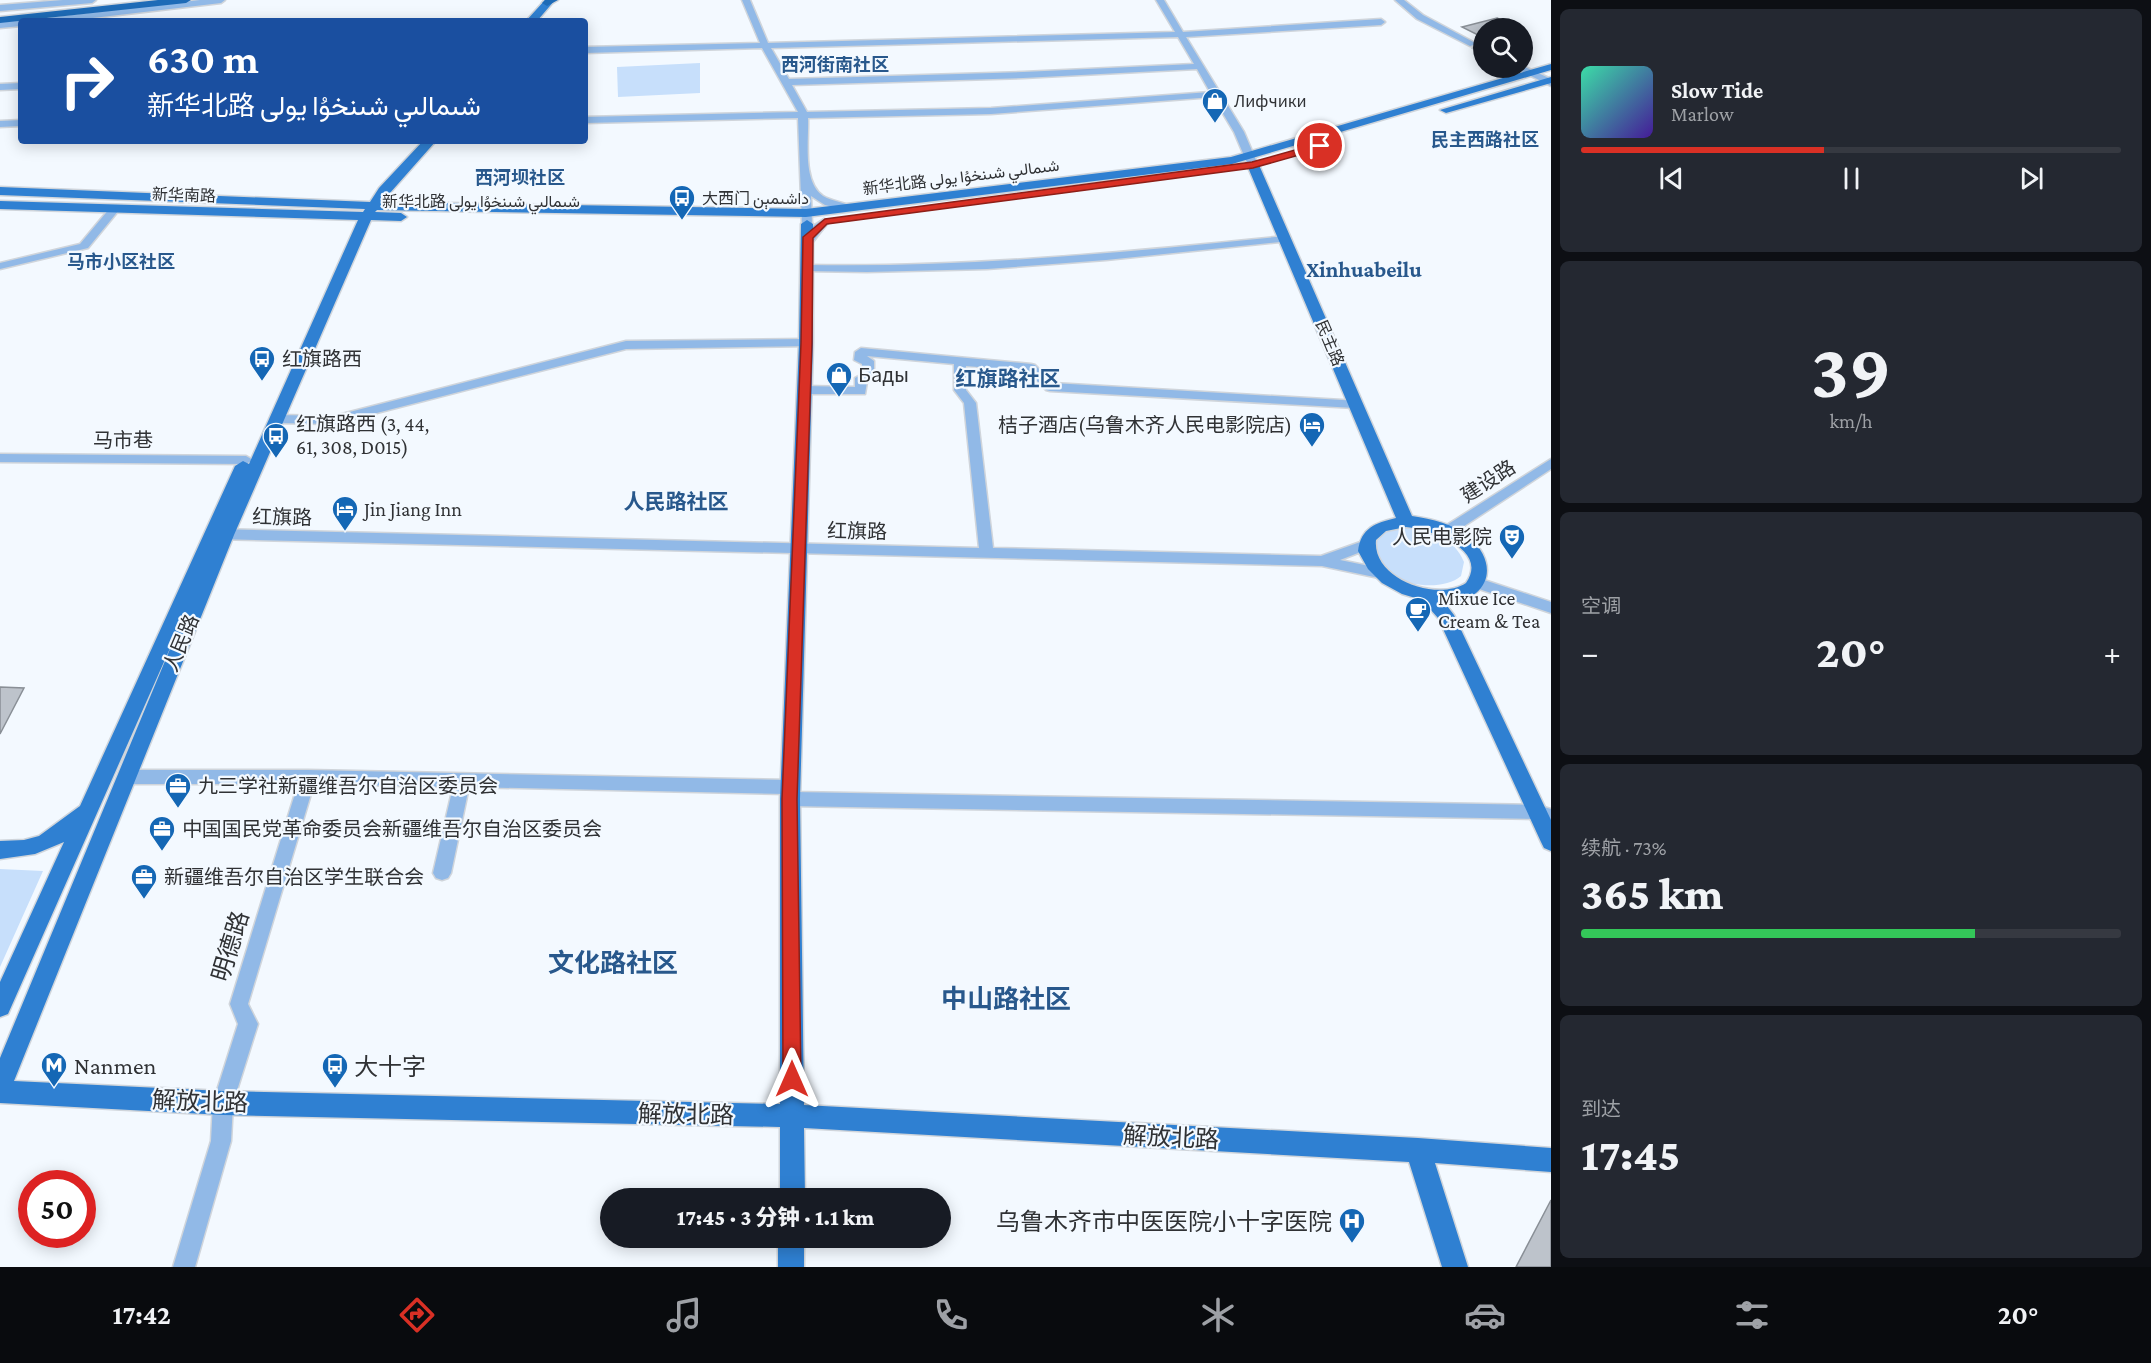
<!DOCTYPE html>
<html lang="zh">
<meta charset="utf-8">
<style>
:root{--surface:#171b24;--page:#242831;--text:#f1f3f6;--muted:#9ea1a6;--line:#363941;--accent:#d93025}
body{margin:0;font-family:"Crimson Pro",Vazirmatn,"Noto Sans SC",serif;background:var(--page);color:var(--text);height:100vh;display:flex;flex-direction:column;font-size:22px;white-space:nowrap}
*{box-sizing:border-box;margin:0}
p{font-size:20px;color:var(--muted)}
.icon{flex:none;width:33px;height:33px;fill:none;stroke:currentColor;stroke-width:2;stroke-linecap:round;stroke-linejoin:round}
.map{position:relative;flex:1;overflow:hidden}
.drawer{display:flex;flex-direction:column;gap:9px;padding:9px;background:#0d0f14;width:600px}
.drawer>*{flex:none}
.top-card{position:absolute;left:18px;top:18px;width:570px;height:126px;border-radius:6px;box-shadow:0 3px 15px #0003;background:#1a4fa0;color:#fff;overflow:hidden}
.fabs{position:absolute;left:1473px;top:18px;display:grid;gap:12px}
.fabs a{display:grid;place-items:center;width:60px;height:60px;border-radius:50%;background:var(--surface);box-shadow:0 3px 15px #0003;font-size:30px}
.speed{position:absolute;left:18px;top:1170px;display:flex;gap:12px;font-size:30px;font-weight:700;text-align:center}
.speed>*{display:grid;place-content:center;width:78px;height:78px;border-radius:50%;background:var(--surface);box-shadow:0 3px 15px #0003;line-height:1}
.speed .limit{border:9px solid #d22;background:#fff;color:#111}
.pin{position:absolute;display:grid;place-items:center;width:51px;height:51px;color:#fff;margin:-26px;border:3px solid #fff;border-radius:50%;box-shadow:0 2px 6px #0007}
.me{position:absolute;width:66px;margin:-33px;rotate:0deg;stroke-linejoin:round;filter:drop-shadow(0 0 4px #0008)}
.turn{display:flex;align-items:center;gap:21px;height:126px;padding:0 30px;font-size:27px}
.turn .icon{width:78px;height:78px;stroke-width:2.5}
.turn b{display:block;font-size:42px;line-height:51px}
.big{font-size:45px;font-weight:800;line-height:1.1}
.drawer .card{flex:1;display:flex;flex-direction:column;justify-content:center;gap:9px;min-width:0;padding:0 21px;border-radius:9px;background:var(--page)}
.drawer .dial{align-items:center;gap:0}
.dial b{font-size:78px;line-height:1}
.song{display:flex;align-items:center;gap:18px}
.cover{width:72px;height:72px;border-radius:9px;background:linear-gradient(135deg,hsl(160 70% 55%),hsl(260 70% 35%))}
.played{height:6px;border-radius:3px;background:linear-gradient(90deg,var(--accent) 45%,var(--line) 45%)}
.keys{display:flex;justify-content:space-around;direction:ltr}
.heat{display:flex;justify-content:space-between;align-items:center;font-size:33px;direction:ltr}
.charge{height:9px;border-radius:4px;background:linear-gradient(90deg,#34c759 73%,var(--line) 0)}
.trip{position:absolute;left:600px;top:1188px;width:351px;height:60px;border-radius:30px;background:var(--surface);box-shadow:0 3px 15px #0003;font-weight:800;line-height:60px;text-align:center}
.tabs{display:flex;height:96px;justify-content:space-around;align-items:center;background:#090b0e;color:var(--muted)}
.tabs .icon{width:42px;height:42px}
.tabs .active{color:var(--accent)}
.tabs b{font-size:27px;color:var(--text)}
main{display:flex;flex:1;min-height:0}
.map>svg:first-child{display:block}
.green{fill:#c7dffb}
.building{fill:#bdc3cb;stroke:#898f96;stroke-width:1.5}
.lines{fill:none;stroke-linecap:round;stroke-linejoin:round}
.minor-tunnel{stroke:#ccd1d7;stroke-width:10;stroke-dasharray:10 4.5;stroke-linecap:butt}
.minor-casing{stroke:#d0d5db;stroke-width:3}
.major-casing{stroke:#d0d5db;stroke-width:3}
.highway-casing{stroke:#d0d5db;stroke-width:3}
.minor{fill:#91b9e7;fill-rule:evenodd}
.major{fill:#2f80d2;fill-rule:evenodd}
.highway{fill:#1e6bb7;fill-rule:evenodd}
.route{fill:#d93025;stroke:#8d1f18;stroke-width:1.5}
.labels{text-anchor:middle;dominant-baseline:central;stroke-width:4.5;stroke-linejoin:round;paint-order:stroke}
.far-poi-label{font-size:16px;fill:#303235;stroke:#f3f9ff;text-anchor:start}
.far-street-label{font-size:16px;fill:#303235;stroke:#f3f9ff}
.far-neighbourhood-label{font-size:18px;font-weight:bold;fill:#28588c;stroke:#f3f9ff}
.poi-label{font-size:20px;fill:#303235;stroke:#f3f9ff;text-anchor:start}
.street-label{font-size:20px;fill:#303235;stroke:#f3f9ff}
.neighbourhood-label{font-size:21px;font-weight:bold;fill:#28588c;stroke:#f3f9ff}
.far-district-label{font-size:22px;font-weight:bold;fill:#28588c;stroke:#f3f9ff}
.near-street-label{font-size:24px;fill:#303235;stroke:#f3f9ff}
.near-poi-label{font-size:24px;fill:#303235;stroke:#f3f9ff;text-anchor:start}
.near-neighbourhood-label{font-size:26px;font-weight:bold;fill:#28588c;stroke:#f3f9ff}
</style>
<main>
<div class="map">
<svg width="1551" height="1267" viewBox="0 0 1551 1267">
<rect width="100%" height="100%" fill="#f3f9ff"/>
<!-- green -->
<path class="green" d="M 700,63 L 700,93 L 618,97 L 617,67 Z
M 1408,526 C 1431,532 1454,537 1464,562 L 1461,576 C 1440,594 1384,585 1375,557 C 1374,552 1375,543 1375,538 L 1383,531 Z
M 0,869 L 43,871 L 0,967 Z"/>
<!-- building -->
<path class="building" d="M 1497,18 L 1518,28 L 1484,28 L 1484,38 L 1462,27 Z
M 0,687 L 24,688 L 0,734 Z
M 1551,1200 L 1551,1267 L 1516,1267 Z"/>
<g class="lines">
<!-- minor-tunnel -->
<path class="minor-tunnel" d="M 1473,44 L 1484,49"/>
<!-- minor casing -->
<g class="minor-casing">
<path id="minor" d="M 63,0 L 96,0 L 92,3 L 0,11 L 0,5 Z
M 200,0 L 225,0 L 221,3 L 67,21 L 42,21 L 46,18 Z
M 742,0 L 750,0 L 768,43 L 1175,32 L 1156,0 L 1164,0 L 1183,32 L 1381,19 L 1385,22 L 1381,25 L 1186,37 L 1244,132 L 1258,165 L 1253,168 L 1248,165 L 1234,132 L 1213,97 L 991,114 L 808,118 C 809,141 802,181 823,196 C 833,202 846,202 854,208 L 849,211 L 825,205 L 811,196 L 812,224 L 807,227 L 802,224 L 798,118 L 585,123 L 585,117 L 798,112 L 762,48 L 585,53 L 585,47 L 760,43 ZM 1178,37 L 1194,64 L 1023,72 L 789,79 L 771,48 ZM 1197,69 L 1210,92 L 991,108 L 807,112 L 792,85 L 1023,78 Z
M 1395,0 L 1404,0 L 1423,15 L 1477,44 L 1470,46 L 1417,19 Z
M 21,20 L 23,21 L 21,21 L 21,26 L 0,28 L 0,22 Z
M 1523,66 L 1551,79 L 1551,86 L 1515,68 Z
M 21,83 L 21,89 L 0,90 L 0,84 Z
M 21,120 L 21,126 L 0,127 L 0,121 Z
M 110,208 L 119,210 L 88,248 L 0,269 L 0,263 L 80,244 Z
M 824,219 L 829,222 C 822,230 817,236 811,245 L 803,245 L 802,243 L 810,228 Z
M 1286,236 L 1290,237 L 1290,241 L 1106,260 L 987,269 L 867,272 L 807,271 L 801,268 L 807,265 C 968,268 1126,252 1286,236 Z
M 806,339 L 810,340 L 810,346 L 626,349 L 334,424 L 277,423 L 271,419 L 277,415 L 334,416 L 626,341 Z
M 861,348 L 1031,364 L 1035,365 L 1053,383 L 1359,401 L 1359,407 L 1355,408 L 1050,391 L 1046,390 L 1027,371 L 966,366 L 966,390 L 976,403 L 993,548 L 1321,556 L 1366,540 L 1373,545 L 1371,548 L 1340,560 L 1379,568 L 1386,573 L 1379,578 L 1322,566 L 216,539 L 209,534 L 216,529 L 979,548 L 964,403 L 954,390 L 954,364 L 867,356 L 874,361 L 874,378 L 867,382 L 865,394 L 805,394 L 799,390 L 805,386 L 855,387 L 855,378 L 862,374 L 862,364 L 854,360 L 855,352 Z
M 0,454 L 246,456 L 253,460 L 246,464 L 0,462 Z
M 1551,459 L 1551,469 L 1452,534 L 1442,534 L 1440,531 L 1442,528 Z
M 1478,578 L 1551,602 L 1551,613 L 1473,587 L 1471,583 Z
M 126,770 L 308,770 L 790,780 L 796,782 L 798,787 L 794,792 L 1537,805 L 1551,809 L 1551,823 L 1537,819 L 790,806 L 784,804 L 782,799 L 786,794 L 469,787 L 451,873 L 448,878 L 442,880 L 436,878 L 433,873 L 453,787 L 314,784 L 248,1004 L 258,1024 L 233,1103 L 231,1141 L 195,1267 L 173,1267 L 211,1141 L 213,1103 L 238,1024 L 230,1004 L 298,784 L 126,784 L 120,782 L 118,777 L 120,772 Z"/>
</g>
<!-- major casing -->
<g class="major-casing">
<path id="major" d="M 545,0 L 555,0 L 537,21 L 526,21 Z
M 1551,64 L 1551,70 L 1232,164 L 806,217 L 377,210 L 375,212 L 401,213 L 407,217 L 401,221 L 371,220 L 234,535 L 14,1081 L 223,1091 L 780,1104 L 780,799 L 799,343 L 801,224 L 807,220 L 813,224 L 813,343 L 800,799 L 804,1105 L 1418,1138 L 1551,1148 L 1551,1172 L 1435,1163 L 1468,1267 L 1442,1267 L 1409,1162 L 804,1128 L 805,1198 L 780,1198 L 780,1127 L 223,1115 L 0,1103 L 0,1058 L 175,637 L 8,1014 L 0,1017 L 0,982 L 64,842 L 35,854 L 0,859 L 0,841 L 24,840 L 39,836 L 80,806 L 235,466 L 243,461 L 249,464 L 358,220 L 0,209 L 0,201 L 363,212 L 365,209 L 0,195 L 0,187 L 370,202 L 379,188 L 423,141 L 436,141 L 382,202 L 806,209 L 1231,157 Z
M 1551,77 L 1551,83 L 1446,113 L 1440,110 Z
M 1253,161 L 1259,165 L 1412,516 C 1432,519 1454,524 1469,537 C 1502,566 1487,603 1444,602 L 1454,615 L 1551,820 L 1551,851 L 1544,848 L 1541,842 L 1438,618 L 1422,600 L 1402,594 L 1382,583 L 1368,569 L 1358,551 C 1361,528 1375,523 1396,518 L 1247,165 ZM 1406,527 C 1429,529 1490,549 1466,583 C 1437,602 1372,579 1376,540 L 1386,531 Z
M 778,1238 L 804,1238 L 804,1267 L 778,1267 Z"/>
</g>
<!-- highway casing -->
<g class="highway-casing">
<path id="highway" d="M 158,0 L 191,0 L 186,3 L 0,23 L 0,17 Z
M 558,0 L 547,6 L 542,3 L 545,0 Z"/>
</g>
<!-- minor -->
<use href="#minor" class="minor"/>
<!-- major -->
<use href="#major" class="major"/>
<!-- highway -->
<use href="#highway" class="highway"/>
</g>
<!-- route -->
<path class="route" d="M 1320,143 L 1324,144 L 1324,148 L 1253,168 L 827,224 L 813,238 L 812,343 L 797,799 L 801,1079 L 798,1085 L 792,1088 L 785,1085 L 783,1079 L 782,799 L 801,343 L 803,237 L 825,219 L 1252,162 Z"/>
<!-- icons -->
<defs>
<g id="shop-pin" transform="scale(1.35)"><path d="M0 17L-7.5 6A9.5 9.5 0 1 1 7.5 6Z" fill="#1467b5" stroke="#f3f9ff"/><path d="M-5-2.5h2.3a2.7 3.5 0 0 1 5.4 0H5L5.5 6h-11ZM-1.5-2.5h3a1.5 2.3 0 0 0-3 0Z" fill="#fff"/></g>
<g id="bus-pin" transform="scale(1.35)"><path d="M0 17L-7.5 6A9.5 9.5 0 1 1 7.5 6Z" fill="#1467b5" stroke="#f3f9ff"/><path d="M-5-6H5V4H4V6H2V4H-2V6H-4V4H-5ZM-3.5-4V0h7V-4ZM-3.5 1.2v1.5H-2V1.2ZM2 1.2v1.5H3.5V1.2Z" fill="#fff"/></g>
<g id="hotel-pin" transform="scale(1.35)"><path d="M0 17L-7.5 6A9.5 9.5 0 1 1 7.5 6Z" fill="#1467b5" stroke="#f3f9ff"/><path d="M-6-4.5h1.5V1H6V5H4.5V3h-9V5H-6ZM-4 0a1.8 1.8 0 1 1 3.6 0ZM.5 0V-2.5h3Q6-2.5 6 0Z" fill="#fff"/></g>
<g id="theatre-pin" transform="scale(1.35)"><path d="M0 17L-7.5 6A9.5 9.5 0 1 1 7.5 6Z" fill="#1467b5" stroke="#f3f9ff"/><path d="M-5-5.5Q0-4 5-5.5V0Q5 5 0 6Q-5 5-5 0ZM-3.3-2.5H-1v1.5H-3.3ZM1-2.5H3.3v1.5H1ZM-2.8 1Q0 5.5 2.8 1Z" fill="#fff"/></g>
<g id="cafe-pin" transform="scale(1.35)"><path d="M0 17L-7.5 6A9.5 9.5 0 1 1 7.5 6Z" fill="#1467b5" stroke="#f3f9ff"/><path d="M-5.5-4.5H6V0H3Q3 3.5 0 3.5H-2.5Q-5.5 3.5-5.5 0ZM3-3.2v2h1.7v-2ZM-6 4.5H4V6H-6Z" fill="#fff"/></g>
<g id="office-pin" transform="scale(1.35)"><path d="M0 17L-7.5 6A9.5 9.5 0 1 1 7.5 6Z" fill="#1467b5" stroke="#f3f9ff"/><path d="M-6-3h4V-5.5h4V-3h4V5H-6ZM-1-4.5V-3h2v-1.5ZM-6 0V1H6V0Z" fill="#fff"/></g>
<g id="metro-pin" transform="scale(1.35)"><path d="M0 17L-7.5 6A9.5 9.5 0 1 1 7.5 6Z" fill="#1467b5" stroke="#f3f9ff"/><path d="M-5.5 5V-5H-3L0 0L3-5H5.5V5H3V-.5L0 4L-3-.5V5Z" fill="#fff"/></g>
<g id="hospital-pin" transform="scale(1.35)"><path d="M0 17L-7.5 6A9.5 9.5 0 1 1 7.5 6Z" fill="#1467b5" stroke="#f3f9ff"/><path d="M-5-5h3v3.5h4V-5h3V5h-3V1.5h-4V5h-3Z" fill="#fff"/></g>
</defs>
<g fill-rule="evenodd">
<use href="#shop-pin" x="1215" y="101"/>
<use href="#bus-pin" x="682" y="198"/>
<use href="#bus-pin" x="262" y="359"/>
<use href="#shop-pin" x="839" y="375"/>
<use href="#hotel-pin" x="1312" y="425"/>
<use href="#bus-pin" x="276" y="436"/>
<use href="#hotel-pin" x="345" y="509"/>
<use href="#theatre-pin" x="1512" y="537"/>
<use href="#cafe-pin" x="1418" y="610"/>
<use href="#office-pin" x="178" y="786"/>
<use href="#office-pin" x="162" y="829"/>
<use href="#office-pin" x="144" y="877"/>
<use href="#metro-pin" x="54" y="1065"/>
<use href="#bus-pin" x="335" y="1066"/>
<use href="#hospital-pin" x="1352" y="1221"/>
</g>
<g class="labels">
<!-- far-poi labels -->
<g class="far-poi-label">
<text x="1234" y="101">Лифчики</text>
<text x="702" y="198">大西门 داشىمېن</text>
</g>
<!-- far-street labels -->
<g class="far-street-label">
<text transform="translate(961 177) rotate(-7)">新华北路 شىمالىي شىنخۇا يولى</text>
<text transform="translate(184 195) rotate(2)">新华南路</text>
<text x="481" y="201">新华北路 شىمالىي شىنخۇا يولى</text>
<text transform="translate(1330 343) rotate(67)">民主路</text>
</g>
<!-- far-neighbourhood labels -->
<g class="far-neighbourhood-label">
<text x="835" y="65">西河街南社区</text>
<text x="1485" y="140">民主西路社区</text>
<text x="520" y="178">西河坝社区</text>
<text x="121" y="262">马市小区社区</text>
</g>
<!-- poi labels -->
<g class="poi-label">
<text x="282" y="359">红旗路西</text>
<text x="858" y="375">Бады</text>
<text x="296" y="424">红旗路西 (3, 44,<tspan x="296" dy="23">61, 308, D015)</tspan></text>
<text x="1292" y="425" text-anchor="end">桔子酒店(乌鲁木齐人民电影院店)</text>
<text x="364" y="509">Jin Jiang Inn</text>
<text x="1492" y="537" text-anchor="end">人民电影院</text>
<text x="1438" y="598">Mixue Ice<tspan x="1438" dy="23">Cream &amp; Tea</tspan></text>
<text x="198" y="786">九三学社新疆维吾尔自治区委员会</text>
<text x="182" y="829">中国国民党革命委员会新疆维吾尔自治区委员会</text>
<text x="164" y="877">新疆维吾尔自治区学生联合会</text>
</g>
<!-- street labels -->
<g class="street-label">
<text x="123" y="440">马市巷</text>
<text transform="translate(1488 481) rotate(-33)">建设路</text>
<text transform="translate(282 517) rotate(1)">红旗路</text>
<text transform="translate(857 531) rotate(1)">红旗路</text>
<text transform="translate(181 643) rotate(-67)">人民路</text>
</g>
<!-- neighbourhood labels -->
<g class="neighbourhood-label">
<text x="1008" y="379">红旗路社区</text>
<text x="676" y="502">人民路社区</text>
</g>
<!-- far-district labels -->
<g class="far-district-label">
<text x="1364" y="269">Xinhuabeilu</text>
</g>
<!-- near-street labels -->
<g class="near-street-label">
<text transform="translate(230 946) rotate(-73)">明德路</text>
<text transform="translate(200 1101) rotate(2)">解放北路</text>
<text transform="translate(686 1114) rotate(1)">解放北路</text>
<text transform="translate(1171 1137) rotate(3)">解放北路</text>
</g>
<!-- near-poi labels -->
<g class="near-poi-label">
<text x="74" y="1065">Nanmen</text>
<text x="354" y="1066">大十字</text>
<text x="1332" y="1221" text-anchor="end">乌鲁木齐市中医医院小十字医院</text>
</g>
<!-- near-neighbourhood labels -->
<g class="near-neighbourhood-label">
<text x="613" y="963">文化路社区</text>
<text x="1006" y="999">中山路社区</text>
</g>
</g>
</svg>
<div class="fabs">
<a><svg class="icon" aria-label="search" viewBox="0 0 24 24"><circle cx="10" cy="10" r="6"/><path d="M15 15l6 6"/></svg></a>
</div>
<div class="speed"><div class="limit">50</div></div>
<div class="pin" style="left:1320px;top:146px;background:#d93025"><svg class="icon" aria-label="arrive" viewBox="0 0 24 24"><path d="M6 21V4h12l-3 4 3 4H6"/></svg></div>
<svg class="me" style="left:792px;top:1079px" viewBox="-20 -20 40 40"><path d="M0-17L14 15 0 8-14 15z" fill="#d93025" stroke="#fff" stroke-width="4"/></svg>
<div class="trip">17:45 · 3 分钟 · 1.1 km</div>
<div class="top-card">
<div class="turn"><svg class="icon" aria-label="right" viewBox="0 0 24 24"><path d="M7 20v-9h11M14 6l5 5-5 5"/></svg><div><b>630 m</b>新华北路 شىمالىي شىنخۇا يولى</div></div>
</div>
</div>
<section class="drawer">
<div class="card">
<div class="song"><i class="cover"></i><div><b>Slow Tide</b><p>Marlow</p></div></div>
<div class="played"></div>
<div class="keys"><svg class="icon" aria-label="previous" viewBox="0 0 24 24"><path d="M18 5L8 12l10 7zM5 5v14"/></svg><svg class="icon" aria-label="pause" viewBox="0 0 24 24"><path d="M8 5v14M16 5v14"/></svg><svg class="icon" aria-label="next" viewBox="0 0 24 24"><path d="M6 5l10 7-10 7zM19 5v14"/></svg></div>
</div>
<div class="card dial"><b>39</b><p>km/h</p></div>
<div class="card"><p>空调</p>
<div class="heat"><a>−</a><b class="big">20°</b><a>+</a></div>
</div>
<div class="card"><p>续航 · 73%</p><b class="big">365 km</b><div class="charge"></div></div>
<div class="card"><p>到达</p><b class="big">17:45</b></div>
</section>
</main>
<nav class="tabs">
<b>17:42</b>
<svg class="icon active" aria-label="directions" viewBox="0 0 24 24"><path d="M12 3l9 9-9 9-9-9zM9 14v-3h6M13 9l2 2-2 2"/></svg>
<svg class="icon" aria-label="music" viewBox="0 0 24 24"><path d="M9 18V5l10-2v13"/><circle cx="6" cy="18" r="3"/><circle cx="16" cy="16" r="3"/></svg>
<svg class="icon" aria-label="phone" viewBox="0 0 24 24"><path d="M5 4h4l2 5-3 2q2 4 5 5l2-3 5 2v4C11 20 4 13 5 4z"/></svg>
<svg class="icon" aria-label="climate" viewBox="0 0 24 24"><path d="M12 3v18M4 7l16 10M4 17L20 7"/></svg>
<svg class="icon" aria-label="car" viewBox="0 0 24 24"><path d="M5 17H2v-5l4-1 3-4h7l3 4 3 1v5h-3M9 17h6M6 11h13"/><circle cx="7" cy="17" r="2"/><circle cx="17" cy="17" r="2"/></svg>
<svg class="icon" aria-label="filters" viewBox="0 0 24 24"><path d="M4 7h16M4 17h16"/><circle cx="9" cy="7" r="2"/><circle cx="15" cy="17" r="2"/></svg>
<b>20°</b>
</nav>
